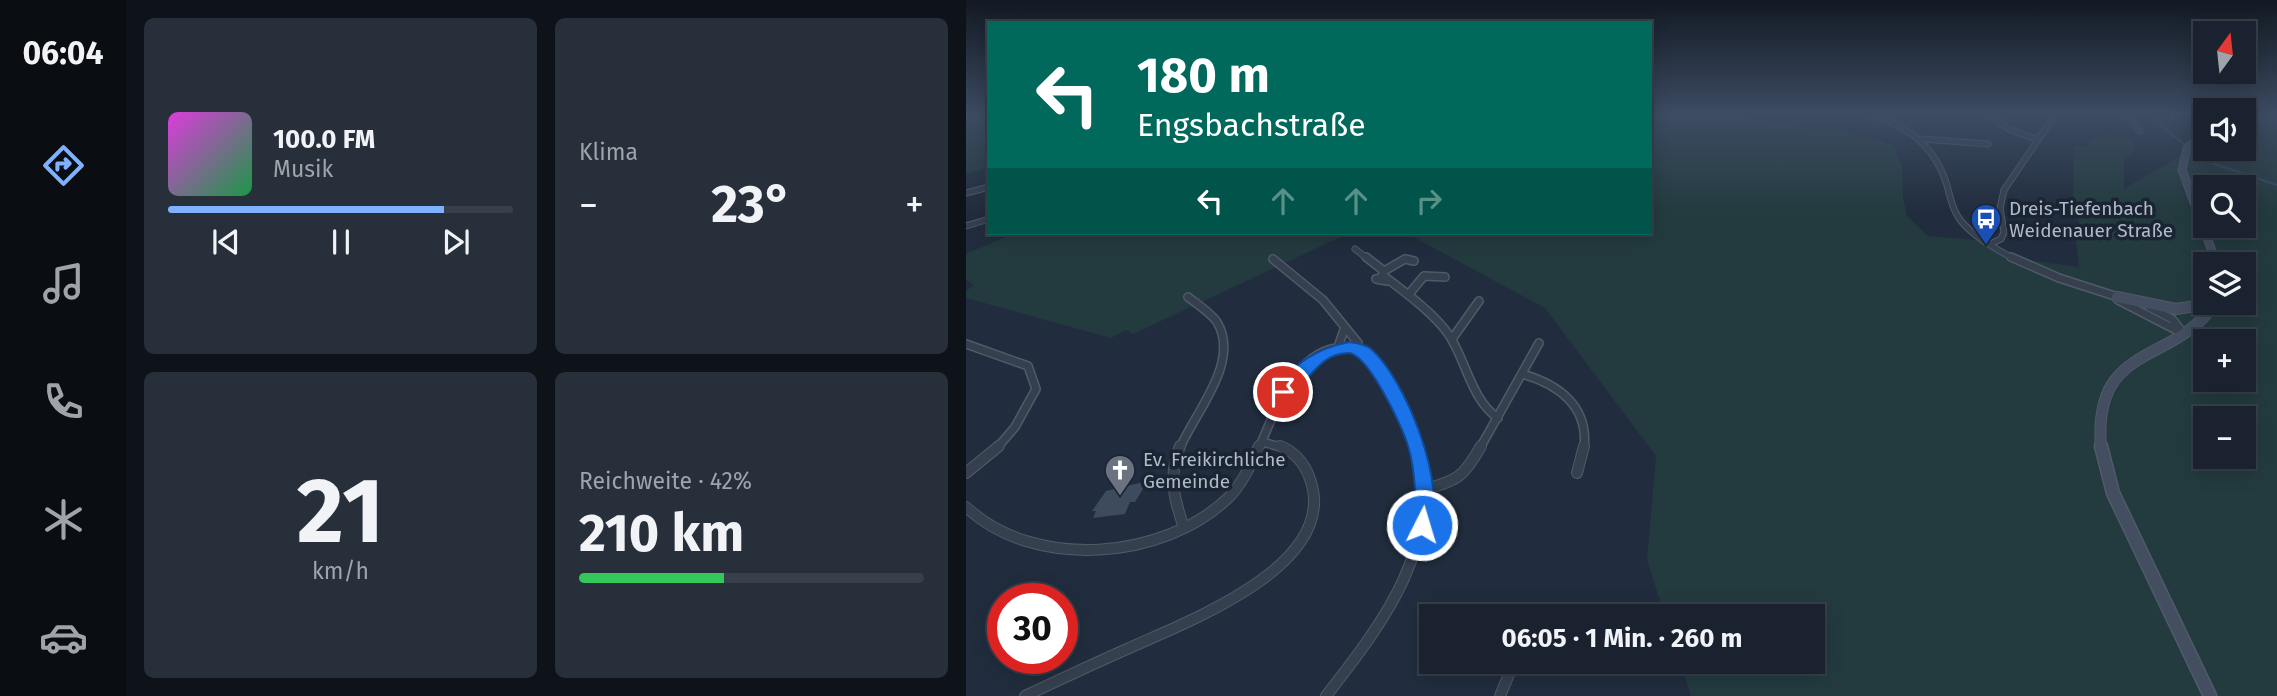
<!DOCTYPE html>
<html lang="de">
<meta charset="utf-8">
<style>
:root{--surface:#19222e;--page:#262f3a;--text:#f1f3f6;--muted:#9fa4aa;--line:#373f4a;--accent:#80b1ff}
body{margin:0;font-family:"Fira Sans",sans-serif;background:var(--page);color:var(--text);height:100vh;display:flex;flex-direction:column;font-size:26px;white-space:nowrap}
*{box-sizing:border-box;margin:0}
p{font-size:23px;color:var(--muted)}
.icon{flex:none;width:38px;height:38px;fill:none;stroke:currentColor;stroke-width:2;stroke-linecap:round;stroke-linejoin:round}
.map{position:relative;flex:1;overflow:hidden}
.panel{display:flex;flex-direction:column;gap:18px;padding:18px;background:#0e1319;width:840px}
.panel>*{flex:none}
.top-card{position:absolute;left:21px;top:21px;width:665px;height:214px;border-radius:0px;box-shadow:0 4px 18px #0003,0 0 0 2px var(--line);background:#00695c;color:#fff;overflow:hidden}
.needle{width:46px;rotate:15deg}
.fabs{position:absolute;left:1227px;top:21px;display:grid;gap:14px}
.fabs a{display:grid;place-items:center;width:63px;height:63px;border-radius:0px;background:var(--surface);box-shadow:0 4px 18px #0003,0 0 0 2px var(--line);font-size:35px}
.speed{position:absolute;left:21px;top:583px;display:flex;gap:14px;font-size:35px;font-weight:700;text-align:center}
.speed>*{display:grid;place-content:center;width:91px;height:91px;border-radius:50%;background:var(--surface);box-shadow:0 4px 18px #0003,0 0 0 2px var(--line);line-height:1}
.speed .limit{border:10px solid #d22;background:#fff;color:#111}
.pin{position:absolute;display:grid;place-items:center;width:60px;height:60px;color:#fff;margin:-30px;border:4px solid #fff;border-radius:50%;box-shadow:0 2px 7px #0007}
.me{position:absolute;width:77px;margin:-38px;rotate:5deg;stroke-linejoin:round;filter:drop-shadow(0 0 5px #0008)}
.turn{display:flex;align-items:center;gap:24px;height:147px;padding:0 35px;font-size:32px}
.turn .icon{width:91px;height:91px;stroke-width:2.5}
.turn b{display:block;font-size:49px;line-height:60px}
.lanes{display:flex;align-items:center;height:66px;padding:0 35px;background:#0003;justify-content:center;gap:35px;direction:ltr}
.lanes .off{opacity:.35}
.big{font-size:52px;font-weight:700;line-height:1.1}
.panel .card{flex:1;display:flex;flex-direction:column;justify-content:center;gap:10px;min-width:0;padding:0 24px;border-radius:10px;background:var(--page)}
.panel .dial{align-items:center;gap:0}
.dial b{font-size:91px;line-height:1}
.song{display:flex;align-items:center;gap:21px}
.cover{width:84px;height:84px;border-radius:10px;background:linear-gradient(135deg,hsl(300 70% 55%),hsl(140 70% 35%))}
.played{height:7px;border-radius:4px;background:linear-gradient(90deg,var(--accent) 80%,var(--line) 80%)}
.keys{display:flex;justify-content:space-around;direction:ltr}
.heat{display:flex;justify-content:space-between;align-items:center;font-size:38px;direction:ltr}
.charge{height:10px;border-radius:5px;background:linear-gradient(90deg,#34c759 42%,var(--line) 0)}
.panel .tiles{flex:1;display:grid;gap:18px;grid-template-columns:repeat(2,1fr)}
.trip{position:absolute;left:453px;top:604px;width:406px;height:70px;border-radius:0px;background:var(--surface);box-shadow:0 4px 18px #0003,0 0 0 2px var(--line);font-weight:700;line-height:70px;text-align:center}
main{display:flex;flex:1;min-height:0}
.tabs{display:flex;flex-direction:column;width:126px;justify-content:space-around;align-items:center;background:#0a0e12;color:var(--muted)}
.tabs .icon{width:49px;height:49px}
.tabs .current{color:var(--accent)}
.tabs b{font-size:32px;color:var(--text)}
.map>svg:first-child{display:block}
.green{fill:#233b3f;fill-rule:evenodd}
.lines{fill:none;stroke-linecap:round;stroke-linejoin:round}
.stream{stroke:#344866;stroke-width:2}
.building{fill:#3d4b5d}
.street-far2-casing{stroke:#505a68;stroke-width:7}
.street-far1-casing{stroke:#505a68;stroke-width:10}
.street-casing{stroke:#505a68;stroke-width:12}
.secondary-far2-casing{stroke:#505a68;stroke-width:9}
.secondary-far1-casing{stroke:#505a68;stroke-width:12}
.secondary-casing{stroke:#505a68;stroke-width:15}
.street-far2{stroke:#353f4e;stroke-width:5}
.street-far1{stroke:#353f4e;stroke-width:7}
.street{stroke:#353f4e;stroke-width:10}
.secondary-far2{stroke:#434e61;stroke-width:7}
.secondary-far1{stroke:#434e61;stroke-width:10}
.secondary{stroke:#434e61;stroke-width:12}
.route{fill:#1a73e8;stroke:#114b97;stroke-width:2}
.labels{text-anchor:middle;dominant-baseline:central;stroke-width:7;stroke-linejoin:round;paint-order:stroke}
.poi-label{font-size:19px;fill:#b1bac9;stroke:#1a2432;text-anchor:start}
</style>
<main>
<nav class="tabs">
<b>06:04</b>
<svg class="icon current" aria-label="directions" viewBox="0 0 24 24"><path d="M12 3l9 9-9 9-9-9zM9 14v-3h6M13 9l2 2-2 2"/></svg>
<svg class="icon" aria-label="music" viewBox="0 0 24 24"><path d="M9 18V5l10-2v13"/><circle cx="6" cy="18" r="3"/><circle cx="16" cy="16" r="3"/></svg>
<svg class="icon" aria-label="phone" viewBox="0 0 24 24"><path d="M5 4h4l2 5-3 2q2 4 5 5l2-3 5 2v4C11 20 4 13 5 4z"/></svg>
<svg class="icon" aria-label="climate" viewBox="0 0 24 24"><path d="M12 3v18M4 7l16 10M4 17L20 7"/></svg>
<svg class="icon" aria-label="car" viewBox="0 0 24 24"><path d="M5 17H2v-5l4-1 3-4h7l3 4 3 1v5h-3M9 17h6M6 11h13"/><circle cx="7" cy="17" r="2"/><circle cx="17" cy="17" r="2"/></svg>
</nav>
<section class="panel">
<div class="tiles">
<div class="card">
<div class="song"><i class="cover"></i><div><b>100.0 FM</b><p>Musik</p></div></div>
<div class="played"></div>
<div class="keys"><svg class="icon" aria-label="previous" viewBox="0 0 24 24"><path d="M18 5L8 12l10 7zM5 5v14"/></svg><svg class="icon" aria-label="pause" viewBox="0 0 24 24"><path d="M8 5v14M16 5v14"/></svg><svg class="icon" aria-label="next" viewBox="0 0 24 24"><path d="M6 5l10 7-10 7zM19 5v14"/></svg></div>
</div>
<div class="card"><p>Klima</p>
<div class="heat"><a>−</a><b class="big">23°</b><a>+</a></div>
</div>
<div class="card dial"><b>21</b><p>km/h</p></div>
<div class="card"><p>Reichweite · 42%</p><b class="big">210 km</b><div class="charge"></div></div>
</div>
</section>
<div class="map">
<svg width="1311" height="696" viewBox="0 0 1311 696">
<rect width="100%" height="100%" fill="#212d3e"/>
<!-- green -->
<path class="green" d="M 0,115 L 23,115 L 23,167 L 0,174 Z
M 684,115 L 754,115 L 908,138 L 928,146 L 936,167 L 937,198 L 941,216 L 962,236 L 1010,240 L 1046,258 L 1113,267 L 1110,241 L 1115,231 L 1107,198 L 1108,145 L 1122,147 L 1123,140 L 1140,134 L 1167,140 L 1170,150 L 1158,160 L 1158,189 L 1239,141 L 1239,149 L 1278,149 L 1278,118 L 1283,115 L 1311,115 L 1311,696 L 725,696 L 714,662 L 847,662 L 847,616 L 699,616 L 681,560 L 690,456 L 579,308 L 440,233 L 684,233 ZM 1239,187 L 1278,187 L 1278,226 L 1239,226 ZM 1239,264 L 1278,264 L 1278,303 L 1239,303 ZM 1239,341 L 1278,341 L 1278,380 L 1239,380 ZM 1239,418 L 1278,418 L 1278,457 L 1239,457 Z
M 49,233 L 383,233 L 167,334 L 160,330 L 145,338 L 0,298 L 0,291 L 8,285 L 0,280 L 0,254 Z"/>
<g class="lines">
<!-- stream -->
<path class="stream" d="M 1182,115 L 1219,145 L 1249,164 L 1311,185"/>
</g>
<!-- building -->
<path class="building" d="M 182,481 L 169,502 L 164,502 L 159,514 L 127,518 L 130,511 L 126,511 L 140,491 Z"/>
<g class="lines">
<!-- street-far2 casing -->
<g class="street-far2-casing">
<path id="street-far2" d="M 905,115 C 944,128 968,145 981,185 C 984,197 987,211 995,221 C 1009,238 1029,248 1048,259
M 1022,115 L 1043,129 L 1072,140
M 1160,115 L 1174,131
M 1203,115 L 1204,118
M 956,139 L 1022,144
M 0,193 L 23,187
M 0,226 L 23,219
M 1024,244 L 1035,239 L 1038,232 L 1034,208 L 1038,190 L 1089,115
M 389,249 L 402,259"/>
</g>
<!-- street-far1 casing -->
<g class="street-far1-casing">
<path id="street-far1" d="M 400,257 L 418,271 L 416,276
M 1045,257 L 1093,278 L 1155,298
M 307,259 L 357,300 L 392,343 L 390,348
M 418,271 L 439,259 L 448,261
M 421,281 L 410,279 L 419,277 C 439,292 474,318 486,340 C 501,366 507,401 532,418
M 443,294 L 458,276 L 479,277
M 1152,300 L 1216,333
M 1183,307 L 1206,319 L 1217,333
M 486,339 L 513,301
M 0,344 L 62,366 L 70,389 L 49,427 L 31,448
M 372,347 L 379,327
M 556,374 C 592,384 623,406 618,448
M 296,442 L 318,448
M 214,448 C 229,412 275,362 251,322 C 245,313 231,304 222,297
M 293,448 C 308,414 327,355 370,348 C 378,347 389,350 397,351 L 431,400 L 450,448
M 514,448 L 573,343"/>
</g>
<!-- street casing -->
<g class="street-casing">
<path id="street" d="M 214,446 C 202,476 208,499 218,528
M 0,473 L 33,446
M 611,473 L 618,446
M 459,489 C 492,481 498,476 515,446
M 0,507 C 68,571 199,560 263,497 C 277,483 286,463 293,446
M 59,696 C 93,680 127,664 161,649 C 218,623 362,570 347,490 C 343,470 334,454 314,446
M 360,696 C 416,624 480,543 449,446
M 534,696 L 548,662"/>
</g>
<!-- secondary-far2 casing -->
<g class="secondary-far2-casing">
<path id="secondary-far2" d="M 1239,135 L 1221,148 L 1216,170 L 1249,259"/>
</g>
<!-- secondary-far1 casing -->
<g class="secondary-far1-casing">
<path id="secondary-far1" d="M 1248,257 L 1251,264
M 1151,297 L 1210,309 L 1249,303
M 1135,448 C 1126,341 1208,366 1249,303"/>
</g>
<!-- secondary casing -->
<g class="secondary-casing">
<path id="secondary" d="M 1135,446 L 1147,493 L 1244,696"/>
</g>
<!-- street-far2 -->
<use href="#street-far2" class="street-far2"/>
<!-- street-far1 -->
<use href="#street-far1" class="street-far1"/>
<!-- street -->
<use href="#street" class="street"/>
<!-- secondary-far2 -->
<use href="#secondary-far2" class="secondary-far2"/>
<!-- secondary-far1 -->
<use href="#secondary-far1" class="secondary-far1"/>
<!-- secondary -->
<use href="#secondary" class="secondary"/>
</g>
<!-- sky -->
<linearGradient id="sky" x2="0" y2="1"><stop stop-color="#121922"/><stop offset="0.54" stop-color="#3d4c63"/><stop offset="1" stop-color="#3d4c63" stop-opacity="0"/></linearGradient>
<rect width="1311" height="212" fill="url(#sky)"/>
<!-- route -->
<path class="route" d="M 383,342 C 390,343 399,344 404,348 C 439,377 483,488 463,531 L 456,534 L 449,531 C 442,518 450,503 449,489 C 448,475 446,458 442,446 C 437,427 401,352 382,353 C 348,354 341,391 317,398 L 309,392 C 326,363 352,348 383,342 Z"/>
<!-- icons -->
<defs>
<g id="bus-pin" transform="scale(1.575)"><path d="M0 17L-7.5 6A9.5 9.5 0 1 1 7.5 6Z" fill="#1a4fb4" stroke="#1a2432"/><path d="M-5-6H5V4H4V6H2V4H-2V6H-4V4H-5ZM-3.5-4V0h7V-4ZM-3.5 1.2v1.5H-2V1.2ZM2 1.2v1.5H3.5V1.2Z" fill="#fff"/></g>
<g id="church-pin" transform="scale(1.575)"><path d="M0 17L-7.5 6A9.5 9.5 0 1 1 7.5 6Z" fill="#6b7280" stroke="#1a2432"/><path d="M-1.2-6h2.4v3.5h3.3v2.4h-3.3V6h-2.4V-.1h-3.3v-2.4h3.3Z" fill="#fff"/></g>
</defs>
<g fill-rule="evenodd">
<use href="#bus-pin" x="1020" y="219"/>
<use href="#church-pin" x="154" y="470"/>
</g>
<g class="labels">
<!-- poi labels -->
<g class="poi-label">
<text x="1043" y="208">Dreis-Tiefenbach<tspan x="1043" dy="22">Weidenauer Straße</tspan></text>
<text x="177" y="459">Ev. Freikirchliche<tspan x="177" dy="22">Gemeinde</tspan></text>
</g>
</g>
</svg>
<div class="fabs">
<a><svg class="needle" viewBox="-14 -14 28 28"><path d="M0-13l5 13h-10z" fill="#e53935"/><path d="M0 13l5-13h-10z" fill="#9fa4aa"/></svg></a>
<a><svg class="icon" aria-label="sound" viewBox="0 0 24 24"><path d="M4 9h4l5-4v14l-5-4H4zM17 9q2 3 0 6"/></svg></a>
<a><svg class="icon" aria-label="search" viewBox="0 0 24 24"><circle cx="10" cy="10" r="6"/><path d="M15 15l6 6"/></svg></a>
<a><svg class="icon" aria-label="layers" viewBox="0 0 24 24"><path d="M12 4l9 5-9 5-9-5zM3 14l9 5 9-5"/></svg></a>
<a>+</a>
<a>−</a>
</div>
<div class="speed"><div class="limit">30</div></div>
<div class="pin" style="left:317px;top:392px;background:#d93025"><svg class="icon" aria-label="arrive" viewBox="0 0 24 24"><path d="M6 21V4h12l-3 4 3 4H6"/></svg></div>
<svg class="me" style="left:456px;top:525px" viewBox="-20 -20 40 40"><circle r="17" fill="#1a73e8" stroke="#fff" stroke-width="3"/><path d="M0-11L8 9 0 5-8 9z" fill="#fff"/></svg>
<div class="trip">06:05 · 1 Min. · 260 m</div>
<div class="top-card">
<div class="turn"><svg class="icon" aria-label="left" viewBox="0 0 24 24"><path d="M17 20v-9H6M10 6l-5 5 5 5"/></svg><div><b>180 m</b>Engsbachstraße</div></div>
<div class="lanes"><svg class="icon" aria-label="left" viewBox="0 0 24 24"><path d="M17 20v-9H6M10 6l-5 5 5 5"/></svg><svg class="icon off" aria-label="ahead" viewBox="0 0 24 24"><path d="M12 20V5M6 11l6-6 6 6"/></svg><svg class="icon off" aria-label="ahead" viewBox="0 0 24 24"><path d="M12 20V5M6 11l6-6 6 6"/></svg><svg class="icon off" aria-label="right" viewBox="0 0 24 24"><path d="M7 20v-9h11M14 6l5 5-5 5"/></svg></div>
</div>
</div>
</main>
